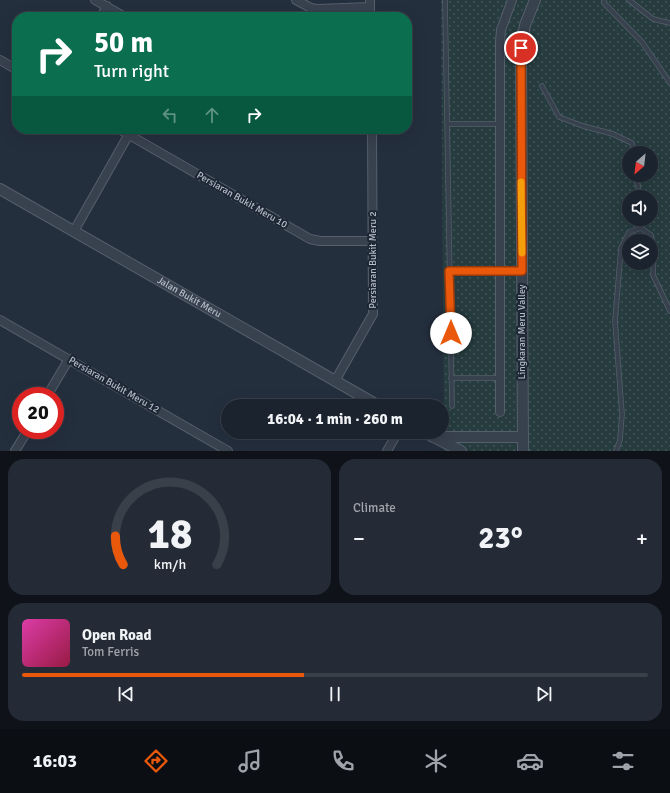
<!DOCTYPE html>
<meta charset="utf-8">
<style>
:root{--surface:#1b232e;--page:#242b36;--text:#f1f3f6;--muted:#a0a4aa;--line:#39404a;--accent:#ea580c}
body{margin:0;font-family:Signika,sans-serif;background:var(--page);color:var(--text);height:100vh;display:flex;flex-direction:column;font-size:15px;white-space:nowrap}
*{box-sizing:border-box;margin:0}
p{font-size:13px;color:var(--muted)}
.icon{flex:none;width:22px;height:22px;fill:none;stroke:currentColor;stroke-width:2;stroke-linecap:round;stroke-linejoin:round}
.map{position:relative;height:451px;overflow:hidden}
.sheet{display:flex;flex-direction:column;gap:8px;padding:8px;background:#0f1319;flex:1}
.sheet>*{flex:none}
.hud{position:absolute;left:12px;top:12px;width:400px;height:122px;border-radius:16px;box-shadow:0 4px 16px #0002,0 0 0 1px var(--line);background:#0b6e4f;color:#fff;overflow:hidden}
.needle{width:26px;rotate:208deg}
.controls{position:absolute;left:622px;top:146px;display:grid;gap:8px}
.controls a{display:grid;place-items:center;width:36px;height:36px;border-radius:50%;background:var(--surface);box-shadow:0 4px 16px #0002,0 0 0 1px var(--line);font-size:20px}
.speed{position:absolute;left:12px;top:387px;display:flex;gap:8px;font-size:20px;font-weight:700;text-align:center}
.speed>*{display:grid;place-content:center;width:52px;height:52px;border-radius:50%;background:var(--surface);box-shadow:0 4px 16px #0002,0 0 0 1px var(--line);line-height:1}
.speed .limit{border:6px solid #d22;background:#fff;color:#111}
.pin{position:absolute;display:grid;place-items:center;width:34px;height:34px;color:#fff;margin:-17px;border:2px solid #fff;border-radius:50%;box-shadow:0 1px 4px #0007}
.me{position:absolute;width:44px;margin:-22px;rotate:0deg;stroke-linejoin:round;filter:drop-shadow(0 0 3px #0008)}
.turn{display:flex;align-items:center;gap:14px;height:84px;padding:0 16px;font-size:18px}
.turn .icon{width:52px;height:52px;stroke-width:2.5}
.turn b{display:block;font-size:28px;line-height:34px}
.lanes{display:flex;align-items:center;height:38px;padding:0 16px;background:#0003;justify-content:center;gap:20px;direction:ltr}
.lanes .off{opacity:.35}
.big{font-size:30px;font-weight:800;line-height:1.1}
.sheet .card{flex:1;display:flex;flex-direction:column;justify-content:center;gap:6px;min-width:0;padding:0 14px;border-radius:16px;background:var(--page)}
.sheet .dial{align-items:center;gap:0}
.dial svg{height:104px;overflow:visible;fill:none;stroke:var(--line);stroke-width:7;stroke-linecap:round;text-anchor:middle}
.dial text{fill:var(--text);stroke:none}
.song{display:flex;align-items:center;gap:12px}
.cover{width:48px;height:48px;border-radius:6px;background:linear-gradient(135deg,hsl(320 70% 55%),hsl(340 70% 35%))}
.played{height:4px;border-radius:2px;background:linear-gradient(90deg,var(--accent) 45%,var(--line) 45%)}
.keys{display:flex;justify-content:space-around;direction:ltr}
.heat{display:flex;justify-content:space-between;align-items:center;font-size:22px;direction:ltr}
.sheet .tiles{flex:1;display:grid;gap:8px;grid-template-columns:1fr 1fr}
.card:last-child{grid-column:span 2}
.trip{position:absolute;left:221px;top:399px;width:228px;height:40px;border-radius:20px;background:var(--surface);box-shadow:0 4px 16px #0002,0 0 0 1px var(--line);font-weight:800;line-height:40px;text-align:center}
.tab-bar{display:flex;height:64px;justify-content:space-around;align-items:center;background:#0b0e12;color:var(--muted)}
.tab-bar .icon{width:28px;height:28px}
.tab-bar .active{color:var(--accent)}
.tab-bar b{font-size:18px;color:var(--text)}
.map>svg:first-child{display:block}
.grass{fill:url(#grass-dots);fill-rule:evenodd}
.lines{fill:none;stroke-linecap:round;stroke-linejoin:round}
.service-casing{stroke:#565f6c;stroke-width:5.5}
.minor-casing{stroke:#565f6c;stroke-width:10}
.tertiary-casing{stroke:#565f6c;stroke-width:12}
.service{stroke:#38414e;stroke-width:4}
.minor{stroke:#38414e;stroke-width:8}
.tertiary{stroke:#38414e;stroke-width:10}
.route-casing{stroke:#983908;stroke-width:10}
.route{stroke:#ea580c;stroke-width:7}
.slow{stroke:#f59e0b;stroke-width:7}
.labels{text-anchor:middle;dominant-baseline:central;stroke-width:4;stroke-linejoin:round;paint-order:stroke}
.street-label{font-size:10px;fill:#b4bcc9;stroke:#1d2633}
</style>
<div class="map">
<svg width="670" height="451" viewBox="0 0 670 451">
<defs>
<pattern id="grass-dots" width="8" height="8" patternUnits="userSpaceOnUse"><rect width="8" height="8" fill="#263c3f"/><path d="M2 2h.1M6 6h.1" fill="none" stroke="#435659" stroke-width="1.8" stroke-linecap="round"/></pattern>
</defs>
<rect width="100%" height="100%" fill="#242f3e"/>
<!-- grass -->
<path class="grass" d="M 441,0 L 670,0 L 670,451 L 444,451 ZM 629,153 L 651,153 L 651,175 L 629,175 ZM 629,197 L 651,197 L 651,219 L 629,219 ZM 629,241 L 651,241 L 651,263 L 629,263 Z"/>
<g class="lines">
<!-- service casing -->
<g class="service-casing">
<path id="service" d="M 445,0 L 452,406
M 604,0 L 604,3 L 642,42 L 670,83
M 629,0 L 653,19 L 670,23
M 542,86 L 559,117 L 583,126 L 613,134 L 632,143 L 634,153
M 447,124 L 500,124
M 633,175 L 638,185 L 639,197
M 641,228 L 641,219
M 449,271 L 501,271
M 451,378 L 500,378
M 616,451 L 620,440 L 622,414 L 615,321 L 621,248 L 629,232 L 641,228 L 651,235 L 654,252 L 653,275 L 670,311"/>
</g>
<!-- minor casing -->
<g class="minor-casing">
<path id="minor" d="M 95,0 L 125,17
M 296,0 L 311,8 L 317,9 L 370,7
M 370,0 L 370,17
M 101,17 L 107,6
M 0,60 L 17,70
M 119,129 L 310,239 L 320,241 L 373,241
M 74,231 L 129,134
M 501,271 L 522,271
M 0,320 L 228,451
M 335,381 L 373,314 L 372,129
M 47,396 L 69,359
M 500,412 L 500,42 L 501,30 L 512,0
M 15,451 L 28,430
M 387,451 L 398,432"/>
</g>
<!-- tertiary casing -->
<g class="tertiary-casing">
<g id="tertiary">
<path id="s1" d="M 0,189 L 379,406"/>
<path d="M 424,432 L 461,451"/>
<path d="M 433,437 L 523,437"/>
<path d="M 523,451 L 521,48 L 525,25 L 535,0"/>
</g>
</g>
<!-- service -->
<use href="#service" class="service"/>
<!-- minor -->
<use href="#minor" class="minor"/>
<!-- tertiary -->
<use href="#tertiary" class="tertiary"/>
</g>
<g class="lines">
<!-- route casing -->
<g class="route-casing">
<path id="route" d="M 451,333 L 449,271 L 522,271 L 521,48"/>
</g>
<!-- route -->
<use href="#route" class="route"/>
<!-- slow -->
<path class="slow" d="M 521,182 L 522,253"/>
</g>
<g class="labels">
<!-- street labels -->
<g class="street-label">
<text transform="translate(242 200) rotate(30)">Persiaran Bukit Meru 10</text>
<text transform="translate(373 260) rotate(-90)">Persiaran Bukit Meru 2</text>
<text stroke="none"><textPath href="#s1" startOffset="218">Jalan Bukit Meru</textPath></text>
<text transform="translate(522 332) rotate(-90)">Lingkaran Meru Valley</text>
<text transform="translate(114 385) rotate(30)">Persiaran Bukit Meru 12</text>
</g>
</g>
</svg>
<div class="controls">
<a><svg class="needle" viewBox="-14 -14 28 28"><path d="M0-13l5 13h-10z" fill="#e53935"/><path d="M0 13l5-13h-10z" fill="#a0a4aa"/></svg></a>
<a><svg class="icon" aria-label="sound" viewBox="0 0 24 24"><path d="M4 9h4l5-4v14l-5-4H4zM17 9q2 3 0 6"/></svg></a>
<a><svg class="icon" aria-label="layers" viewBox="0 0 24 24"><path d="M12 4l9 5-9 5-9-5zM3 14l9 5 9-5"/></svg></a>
</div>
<div class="speed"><div class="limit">20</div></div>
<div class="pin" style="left:521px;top:48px;background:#d93025"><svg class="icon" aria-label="arrive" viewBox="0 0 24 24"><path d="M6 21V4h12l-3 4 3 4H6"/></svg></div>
<svg class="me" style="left:451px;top:333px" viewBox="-20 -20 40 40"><circle r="19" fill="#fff"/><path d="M0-13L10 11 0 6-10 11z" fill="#ea580c"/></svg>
<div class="trip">16:04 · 1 min · 260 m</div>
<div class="hud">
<div class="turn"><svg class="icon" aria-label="right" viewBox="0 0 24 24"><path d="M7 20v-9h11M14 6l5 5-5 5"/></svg><div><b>50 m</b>Turn right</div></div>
<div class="lanes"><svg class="icon off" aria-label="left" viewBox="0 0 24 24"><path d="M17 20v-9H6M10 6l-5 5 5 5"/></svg><svg class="icon off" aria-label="ahead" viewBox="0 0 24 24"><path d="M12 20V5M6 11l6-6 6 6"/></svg><svg class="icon" aria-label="right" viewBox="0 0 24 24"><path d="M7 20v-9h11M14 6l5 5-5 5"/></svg></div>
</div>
</div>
<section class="sheet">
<div class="tiles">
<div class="card dial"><svg viewBox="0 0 100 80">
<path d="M14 69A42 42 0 1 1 86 69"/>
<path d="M14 69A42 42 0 0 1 8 47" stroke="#ea580c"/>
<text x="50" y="56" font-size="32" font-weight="700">18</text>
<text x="50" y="72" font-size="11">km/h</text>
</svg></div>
<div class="card"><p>Climate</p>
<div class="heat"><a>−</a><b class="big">23°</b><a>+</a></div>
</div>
<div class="card">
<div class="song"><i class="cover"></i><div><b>Open Road</b><p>Tom Ferris</p></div></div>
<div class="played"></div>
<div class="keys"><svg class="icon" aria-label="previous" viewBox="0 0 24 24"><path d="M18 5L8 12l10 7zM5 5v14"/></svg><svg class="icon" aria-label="pause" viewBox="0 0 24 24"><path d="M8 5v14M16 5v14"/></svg><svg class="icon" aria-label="next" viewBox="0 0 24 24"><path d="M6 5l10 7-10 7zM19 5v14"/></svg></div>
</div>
</div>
</section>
<nav class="tab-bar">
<b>16:03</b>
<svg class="icon active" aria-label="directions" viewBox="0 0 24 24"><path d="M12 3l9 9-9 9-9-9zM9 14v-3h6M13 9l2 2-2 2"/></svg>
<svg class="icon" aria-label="music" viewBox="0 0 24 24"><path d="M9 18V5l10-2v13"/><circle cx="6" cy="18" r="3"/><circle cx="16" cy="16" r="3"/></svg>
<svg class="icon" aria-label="phone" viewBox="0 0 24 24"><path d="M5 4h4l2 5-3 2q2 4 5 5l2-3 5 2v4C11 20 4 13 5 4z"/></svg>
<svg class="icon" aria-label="climate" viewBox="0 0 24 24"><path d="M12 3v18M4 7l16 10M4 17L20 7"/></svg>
<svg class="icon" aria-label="car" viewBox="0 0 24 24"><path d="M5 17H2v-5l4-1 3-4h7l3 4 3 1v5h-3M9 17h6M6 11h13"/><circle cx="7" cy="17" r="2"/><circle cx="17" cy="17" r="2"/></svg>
<svg class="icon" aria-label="filters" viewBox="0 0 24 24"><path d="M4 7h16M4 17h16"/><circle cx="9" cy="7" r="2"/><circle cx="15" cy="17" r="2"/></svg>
</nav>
